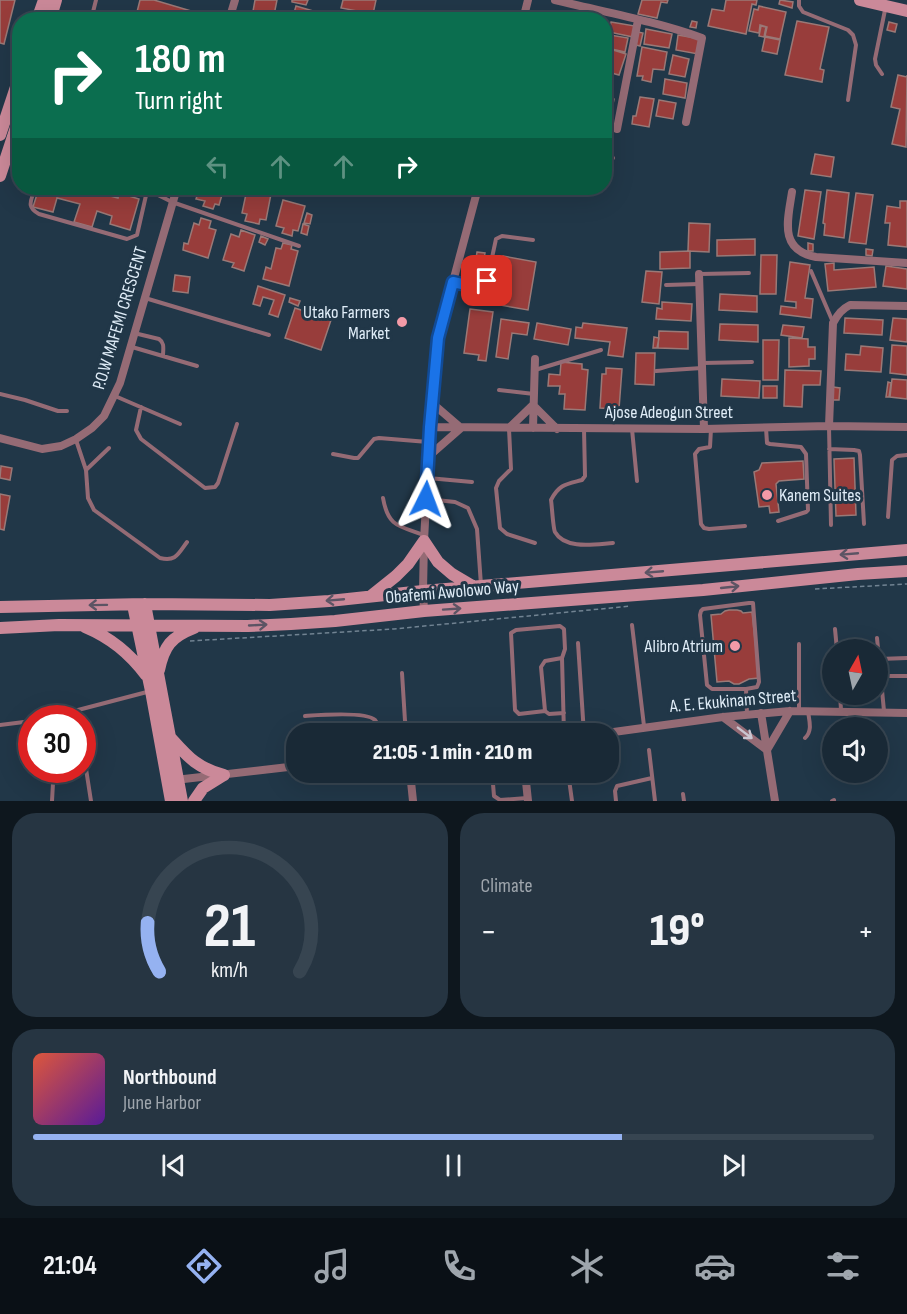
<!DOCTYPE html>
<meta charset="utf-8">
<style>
:root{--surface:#192936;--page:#263542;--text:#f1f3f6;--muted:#9fa6ad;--line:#374551;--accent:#95b2f1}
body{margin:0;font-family:"Sofia Sans Condensed",sans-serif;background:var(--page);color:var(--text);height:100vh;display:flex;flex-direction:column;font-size:22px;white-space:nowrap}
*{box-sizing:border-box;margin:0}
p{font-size:20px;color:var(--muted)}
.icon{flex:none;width:33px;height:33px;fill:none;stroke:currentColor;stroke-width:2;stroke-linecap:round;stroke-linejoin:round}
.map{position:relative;height:801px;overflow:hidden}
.side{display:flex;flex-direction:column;gap:12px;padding:12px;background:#0e171e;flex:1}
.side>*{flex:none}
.top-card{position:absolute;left:12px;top:12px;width:600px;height:183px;border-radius:24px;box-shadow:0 6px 24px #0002,0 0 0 2px var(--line);background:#0b6e4f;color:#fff;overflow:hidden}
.needle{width:39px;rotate:9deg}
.fabs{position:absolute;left:822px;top:639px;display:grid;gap:12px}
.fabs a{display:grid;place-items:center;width:66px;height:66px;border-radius:50%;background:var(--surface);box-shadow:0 6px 24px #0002,0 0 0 2px var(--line);font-size:30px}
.speed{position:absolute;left:18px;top:705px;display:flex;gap:12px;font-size:30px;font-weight:700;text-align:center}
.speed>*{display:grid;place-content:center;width:78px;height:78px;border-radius:50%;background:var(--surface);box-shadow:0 6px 24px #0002,0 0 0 2px var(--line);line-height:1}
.speed .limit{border:9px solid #d22;background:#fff;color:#111}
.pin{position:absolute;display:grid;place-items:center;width:51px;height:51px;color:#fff;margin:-26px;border-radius:12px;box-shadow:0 3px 9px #0006}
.me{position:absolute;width:66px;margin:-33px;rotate:3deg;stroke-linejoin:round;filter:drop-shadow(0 0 4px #0008)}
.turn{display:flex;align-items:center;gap:21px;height:126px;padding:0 24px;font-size:27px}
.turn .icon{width:78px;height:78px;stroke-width:2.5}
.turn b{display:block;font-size:42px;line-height:51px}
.lanes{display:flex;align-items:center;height:57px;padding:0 24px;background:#0003;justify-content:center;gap:30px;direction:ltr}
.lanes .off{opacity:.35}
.big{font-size:45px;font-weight:800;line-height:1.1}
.side .card{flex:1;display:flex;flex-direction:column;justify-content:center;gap:9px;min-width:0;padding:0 21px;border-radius:24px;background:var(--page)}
.side .dial{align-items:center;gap:0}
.dial svg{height:156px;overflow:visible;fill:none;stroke:var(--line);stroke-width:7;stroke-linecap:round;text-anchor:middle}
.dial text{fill:var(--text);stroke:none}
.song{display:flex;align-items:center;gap:18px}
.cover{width:72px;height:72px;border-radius:9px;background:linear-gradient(135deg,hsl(10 70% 55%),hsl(270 70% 35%))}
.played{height:6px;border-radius:3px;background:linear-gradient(90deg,var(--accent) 70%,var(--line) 70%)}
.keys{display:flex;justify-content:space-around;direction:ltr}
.heat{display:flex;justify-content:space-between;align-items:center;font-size:33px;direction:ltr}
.side .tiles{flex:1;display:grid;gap:12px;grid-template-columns:1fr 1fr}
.card:last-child{grid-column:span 2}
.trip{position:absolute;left:286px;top:723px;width:333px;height:60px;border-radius:24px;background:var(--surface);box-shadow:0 6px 24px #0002,0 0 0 2px var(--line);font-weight:800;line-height:60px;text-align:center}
.tabs{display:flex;height:96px;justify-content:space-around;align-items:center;background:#0a1016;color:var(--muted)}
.tabs .icon{width:42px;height:42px}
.tabs .current{color:var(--accent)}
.tabs b{font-size:27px;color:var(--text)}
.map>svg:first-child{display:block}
.building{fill:#983d3b;stroke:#9a7977;stroke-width:1.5}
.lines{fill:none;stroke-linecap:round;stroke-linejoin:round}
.path{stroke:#718392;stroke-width:1.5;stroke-dasharray:4.5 3;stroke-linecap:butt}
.lane{stroke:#956b75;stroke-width:4}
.street{stroke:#956b75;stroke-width:8}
.secondary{stroke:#cb8999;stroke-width:12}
.oneway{stroke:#5c5464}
.oneway2{stroke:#cac6d1}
.route-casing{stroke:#114b97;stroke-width:15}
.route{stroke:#1a73e8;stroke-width:10}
.poi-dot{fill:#f39aa7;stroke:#213748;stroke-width:2}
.labels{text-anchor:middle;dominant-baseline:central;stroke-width:6;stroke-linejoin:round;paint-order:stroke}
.poi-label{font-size:18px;fill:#e0edf8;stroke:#213748;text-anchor:end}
.street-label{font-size:18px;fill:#e0edf8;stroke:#213748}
</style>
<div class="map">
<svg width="907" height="801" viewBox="0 0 907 801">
<rect width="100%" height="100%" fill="#213748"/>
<!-- building -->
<path class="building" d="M 0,0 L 15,0 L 4,44 L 0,43 Z
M 140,0 L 154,0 L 208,16 L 206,20 L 135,20 Z
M 255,0 L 277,0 L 274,15 L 280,16 L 279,20 L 263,20 L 252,17 Z
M 292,0 L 308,0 L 306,5 L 292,2 Z
M 343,0 L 376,0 L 373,14 L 341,8 Z
M 642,0 L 668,0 L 667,3 L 661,2 L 657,18 L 638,14 Z
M 726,0 L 757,0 L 756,5 L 752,4 L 746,34 L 708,26 L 712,9 L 724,11 Z
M 780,0 L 793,2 L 792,8 L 779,4 Z
M 296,6 L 344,20 L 292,20 Z
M 759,6 L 786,12 L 780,39 L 765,36 L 767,27 L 760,25 L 759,33 L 749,31 L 754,9 L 758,10 Z
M 556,13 L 581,20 L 554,20 Z
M 692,21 L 697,22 L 696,28 L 690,27 Z
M 797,21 L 829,27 L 820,69 L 824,70 L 822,82 L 785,75 Z
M 611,22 L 635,26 L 633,37 L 609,32 Z
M 889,22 L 897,24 L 895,32 L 887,30 Z
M 761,26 L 766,27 L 764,37 L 759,36 Z
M 646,29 L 672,34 L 669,48 L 644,44 Z
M 638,32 L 643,33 L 640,46 L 636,45 Z
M 610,35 L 628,38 L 625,52 L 607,48 Z
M 678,35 L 701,39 L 698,54 L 676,50 Z
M 765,37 L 780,40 L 777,54 L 762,51 Z
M 642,47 L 667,52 L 664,70 L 653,69 L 651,82 L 642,80 L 643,76 L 637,76 Z
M 610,49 L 626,54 L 619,75 L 604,71 L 604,65 Z
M 673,55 L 689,59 L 685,77 L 669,74 Z
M 604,74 L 613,76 L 610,93 L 604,92 Z
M 898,75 L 907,77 L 907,75 L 906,147 L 892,144 L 900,109 L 891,107 Z
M 665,79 L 687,83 L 685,98 L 663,94 Z
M 604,97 L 614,99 L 611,114 L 604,113 Z
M 640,97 L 654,99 L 649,127 L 632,124 L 633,116 L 636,116 Z
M 659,100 L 676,103 L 673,119 L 656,116 Z
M 815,154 L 834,157 L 831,177 L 811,174 Z
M 39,188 L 80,188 L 118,198 L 119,193 L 139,199 L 130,230 L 110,224 L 112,216 L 97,211 L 92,227 L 74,222 L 80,204 L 57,198 L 53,212 L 33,207 Z
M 200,188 L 224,188 L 219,205 L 215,204 L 213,209 L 203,206 L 205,201 L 196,199 Z
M 299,188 L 313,188 L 311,196 L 297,192 Z
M 254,190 L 271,194 L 266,220 L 260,219 L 259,224 L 245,221 L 247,214 L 242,213 L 246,194 L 253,195 Z
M 805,190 L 821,192 L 814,239 L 798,236 Z
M 827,190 L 849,193 L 844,238 L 824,235 L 825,224 L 823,223 Z
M 856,193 L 873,195 L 866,244 L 849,242 Z
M 283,200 L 305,206 L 298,231 L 293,230 L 292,236 L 282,233 L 284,228 L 276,226 Z
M 900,201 L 907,201 L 907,247 L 888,245 L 890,223 L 885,223 L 887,206 L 900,208 Z
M 307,213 L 312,215 L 310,224 L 304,223 Z
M 201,218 L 211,221 L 209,228 L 216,230 L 208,258 L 183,250 L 184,243 L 188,244 L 194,223 L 199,225 Z
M 689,223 L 710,224 L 709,252 L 688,251 Z
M 303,224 L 309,226 L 307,235 L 301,233 Z
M 241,230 L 255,235 L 244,271 L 232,267 L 234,263 L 223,260 L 231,234 L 239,237 Z
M 261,236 L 268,239 L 265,245 L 259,242 Z
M 755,239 L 755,255 L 717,256 L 717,240 Z
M 283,243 L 292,245 L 291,249 L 298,251 L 289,286 L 263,279 L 266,267 L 271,269 L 276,248 L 281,249 Z
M 808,243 L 813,244 L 813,251 L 808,251 Z
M 866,249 L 873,250 L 872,256 L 866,255 Z
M 690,251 L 690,268 L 660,269 L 660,252 Z
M 477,252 L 485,253 L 484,259 L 480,258 L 478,267 L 475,266 Z
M 761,255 L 777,255 L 776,294 L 760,294 Z
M 503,256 L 536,262 L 528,310 L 494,304 Z
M 790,262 L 810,265 L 805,298 L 813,299 L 811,318 L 780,314 L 781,306 L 796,308 L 796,302 L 785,301 Z
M 834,263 L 834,270 L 874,267 L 876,287 L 828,291 L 825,264 Z
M 886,266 L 907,269 L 907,289 L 883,286 Z
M 646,271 L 662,272 L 659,304 L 642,302 Z
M 175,275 L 190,277 L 188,293 L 173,291 Z
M 258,286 L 285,295 L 278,317 L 269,314 L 274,300 L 263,297 L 260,306 L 253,304 Z
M 466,289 L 475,290 L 473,299 L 464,298 Z
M 720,294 L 757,296 L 757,312 L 719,310 Z
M 481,296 L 490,298 L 489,304 L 480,302 Z
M 290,298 L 300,301 L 298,306 L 289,302 Z
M 662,302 L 692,304 L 691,321 L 656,319 L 657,308 L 662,309 Z
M 295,308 L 331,320 L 321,350 L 285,338 Z
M 470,309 L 493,312 L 486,361 L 478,360 L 479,355 L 464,353 Z
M 845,318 L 883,320 L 882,335 L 844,333 Z
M 893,318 L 907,319 L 907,342 L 890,340 Z
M 501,319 L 529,323 L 527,335 L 512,333 L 508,359 L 496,357 Z
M 537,323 L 571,329 L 568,345 L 534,339 Z
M 583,323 L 627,328 L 623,357 L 608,355 L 610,342 L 575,338 L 576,327 L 582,328 Z
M 720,324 L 758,325 L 758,342 L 719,340 Z
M 783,325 L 804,327 L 802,338 L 781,335 Z
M 659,331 L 688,332 L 688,349 L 658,348 Z
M 654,337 L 659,338 L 657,348 L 653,348 Z
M 789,338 L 808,339 L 808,347 L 815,347 L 815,359 L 809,359 L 809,366 L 789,367 Z
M 763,340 L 779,340 L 778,380 L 763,380 Z
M 892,345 L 907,346 L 907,375 L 890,373 Z
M 861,346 L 883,348 L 881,372 L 845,370 L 846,354 L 860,355 Z
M 636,353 L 655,353 L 654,385 L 635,384 Z
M 561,362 L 582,364 L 582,369 L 588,370 L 585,410 L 564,409 L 565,394 L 559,394 L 560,386 L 548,386 L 549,374 L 560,375 Z
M 606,368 L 622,369 L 619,409 L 600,408 L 602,374 L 606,374 Z
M 785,370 L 821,371 L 820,385 L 803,385 L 802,407 L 784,406 Z
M 722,379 L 760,381 L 759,398 L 721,396 Z
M 892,379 L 907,380 L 907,399 L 890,397 Z
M 888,382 L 891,383 L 889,397 L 886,397 Z
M 763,386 L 777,386 L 777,398 L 763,398 Z
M 833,387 L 840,388 L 839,400 L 832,400 Z
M 854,458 L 856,515 L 836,516 L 834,459 Z
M 803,461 L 804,479 L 779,481 L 776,484 L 779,512 L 770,513 L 769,506 L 759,507 L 754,472 L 759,470 L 762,463 Z
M 1,466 L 12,468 L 10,480 L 0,478 Z
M 0,494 L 10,496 L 4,530 L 0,529 Z
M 729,610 L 737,610 L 741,611 L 743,613 L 752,612 L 759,678 L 749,679 L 739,684 L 734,684 L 729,681 L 717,682 L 711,615 L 721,614 L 725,611 Z"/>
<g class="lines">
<!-- path -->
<path class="path" d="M 815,589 L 907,584
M 190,641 L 394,629 L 631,606"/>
<!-- lane -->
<path class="lane" d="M 799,0 L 799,6 L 803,12 L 848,30 L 853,35 L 856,45 L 848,100
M 91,20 L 96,0
M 882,74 L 876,65 L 875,59 L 885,10
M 604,158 L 613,158
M 35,188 C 32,200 25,206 39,214 L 127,239 L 137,235 L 147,191
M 130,188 L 156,194 L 172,202 L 299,246
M 811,271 L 832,320
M 700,274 L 749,273
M 454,282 L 480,288 L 484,286 L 487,281 L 496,239 L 502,236 L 533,240
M 666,285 L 699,284
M 145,298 L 269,335
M 134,333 L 159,339 C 165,343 163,349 163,356
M 132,347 L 197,366
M 702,363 L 752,362
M 535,370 L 601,350
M 656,371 L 702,368
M 499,390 L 534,394
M 0,394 L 25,400 L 58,411 L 67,411
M 115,396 L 180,424
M 141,407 L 136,430 L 141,439 L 205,488 L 215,487 L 218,483 L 237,424
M 829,427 L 831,525
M 766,428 L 767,443 L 770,444 L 801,447 L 806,454 L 808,510 L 806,512 L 778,521
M 509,429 L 511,469 L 499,481 L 496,488 L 500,528 L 507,534 L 535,543
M 584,429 L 585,476 L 582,480 C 567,484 559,484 551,500 C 552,506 553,528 555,532 C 565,550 596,544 613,543
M 632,429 L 637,481
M 711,429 L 710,447 L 699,449 L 695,454 L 701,524 L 704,528 L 709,529 L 745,526
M 76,440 L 86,470 L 88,498 L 94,510 L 160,558 C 176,562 178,554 187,542
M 829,449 L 854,450 L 859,451 L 860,455 L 864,524
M 333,454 L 354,458 L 358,458 L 374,439 L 379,438 L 428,442
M 86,470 L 109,448
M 428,478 L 472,482
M 383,498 C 388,527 399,526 424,535
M 427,499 L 455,502 L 468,508 L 477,529 L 481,585
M 888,517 L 892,460 L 897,456 L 907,455
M 632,625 L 644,726
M 835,629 L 837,650
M 877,638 L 884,711
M 578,643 L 584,734
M 799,644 L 799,710
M 562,658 L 545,661 L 541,667 L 545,711 L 549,714 L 564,713
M 879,659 L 907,658
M 402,673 L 405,721 L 407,725 L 414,727 L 445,725
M 881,676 L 907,676
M 746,689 L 712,689 L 707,685 L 700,615 L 701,611 L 703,609 L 749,603 L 753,603 L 759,682 L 757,687 L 746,689 L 747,714
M 840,694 L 841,710
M 78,710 L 147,692
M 545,711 L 519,714 L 515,710 L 511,633 L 516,630 L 560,626 L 564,629 L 565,649 L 562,658 L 564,734
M 305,716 C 319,715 366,711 375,720 C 378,724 380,730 381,734
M 57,718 L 61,716 L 78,710 L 79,718
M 0,725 L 32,721
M 805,738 C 813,731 809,720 808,711
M 82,743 L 91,801
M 649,750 L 655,801
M 492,772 L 494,796 L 500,800 L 527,798
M 568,772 L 572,801
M 683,794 L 684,801
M 52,801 L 53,783 L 56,770
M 616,801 L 615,791 L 617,786 L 652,778
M 832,801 L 834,800"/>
<!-- street -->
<path class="street" d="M 555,0 C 604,12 655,21 702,38 L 686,122
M 229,20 L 235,0
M 523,20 L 528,0
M 617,129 L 638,20
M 792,192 C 788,219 778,250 816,257 L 907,263
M 699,274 L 704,429
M 829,426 L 833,323 C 838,314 842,309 850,305 L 907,306
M 430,427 L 704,429 L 829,426 L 907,427
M 509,428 L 533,405 L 557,429
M 533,428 L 535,359
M 0,438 L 42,449 L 61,446 L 76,439 L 92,428 L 104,416 L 120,383 L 177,188
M 429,456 L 461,428 L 432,403
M 424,611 L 423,591 L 424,541 L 430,427 L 438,338 L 478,188
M 761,713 L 775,801
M 723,717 L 767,750 L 790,711
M 599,734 L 723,717 L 790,711 L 907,713
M 410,772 L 413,801
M 525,772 L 528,801
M 175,780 L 297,766"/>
<!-- secondary -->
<path class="secondary" d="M 860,0 L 907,11
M 37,20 L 44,0
M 50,20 L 56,0
M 0,135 L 20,75
M 0,176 L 20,115
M 371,596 L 396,576 L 408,564 L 424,541 L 438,562 L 452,574 L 474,587
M 145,604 L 182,801
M 133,605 L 151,691 L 171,801
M 0,607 L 145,604 L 270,605 L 329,601 L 423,591 L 907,550
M 85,627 C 111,638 129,653 146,675
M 0,628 L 59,625 L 248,626 L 291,624 L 335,621 L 424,611 L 703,590 L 858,574 L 907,571
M 159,670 C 164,646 171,637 194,628
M 170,737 C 188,757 197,768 224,775
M 194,801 L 203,788 L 224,775"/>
</g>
<!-- one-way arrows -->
<defs><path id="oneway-shaft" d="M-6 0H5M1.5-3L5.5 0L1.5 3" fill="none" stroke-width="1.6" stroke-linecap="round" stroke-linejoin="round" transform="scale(1.5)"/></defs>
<g class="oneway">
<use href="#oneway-shaft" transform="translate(849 554) rotate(175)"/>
<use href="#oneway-shaft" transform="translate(654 572) rotate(175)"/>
<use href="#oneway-shaft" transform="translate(730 587) rotate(-6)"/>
<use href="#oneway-shaft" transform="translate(335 600) rotate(175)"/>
<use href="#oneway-shaft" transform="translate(98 605) rotate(179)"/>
<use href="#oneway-shaft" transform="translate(452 609) rotate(-4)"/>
<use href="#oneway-shaft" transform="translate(258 625) rotate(-3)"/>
</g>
<use class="oneway2" href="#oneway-shaft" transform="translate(745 733) rotate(37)"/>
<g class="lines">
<!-- route casing -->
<g class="route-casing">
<path id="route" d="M 426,499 L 430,427 L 438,338 L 453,282 L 480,288 L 484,286 L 487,281"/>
</g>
<!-- route -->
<use href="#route" class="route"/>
</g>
<!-- markers -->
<g class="poi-dot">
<circle cx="402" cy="322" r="6"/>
<circle cx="767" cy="495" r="6"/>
<circle cx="735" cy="646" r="6"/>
</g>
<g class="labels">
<!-- poi labels -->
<g class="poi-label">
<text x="390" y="312">Utako Farmers<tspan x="390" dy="21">Market</tspan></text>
<text x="779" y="495" text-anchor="start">Kanem Suites</text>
<text x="723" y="646">Alibro Atrium</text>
</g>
<!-- street labels -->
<g class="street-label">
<text transform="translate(120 318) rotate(-73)">P.O.W MAFEMI CRESCENT</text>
<text x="669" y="412">Ajose Adeogun Street</text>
<text transform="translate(452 592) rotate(-5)">Obafemi Awolowo Way</text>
<text transform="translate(733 701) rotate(-5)">A. E. Ekukinam Street</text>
</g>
</g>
</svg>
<div class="fabs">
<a><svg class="needle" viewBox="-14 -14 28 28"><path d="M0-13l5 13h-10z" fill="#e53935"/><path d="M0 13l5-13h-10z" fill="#9fa6ad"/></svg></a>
<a><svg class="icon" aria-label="sound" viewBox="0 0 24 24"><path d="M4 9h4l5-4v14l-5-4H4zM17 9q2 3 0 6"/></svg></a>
</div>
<div class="speed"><div class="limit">30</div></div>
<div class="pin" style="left:487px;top:281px;background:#d93025"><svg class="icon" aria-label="arrive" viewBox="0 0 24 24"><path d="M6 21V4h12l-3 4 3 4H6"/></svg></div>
<svg class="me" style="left:426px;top:499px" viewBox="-20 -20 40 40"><path d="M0-17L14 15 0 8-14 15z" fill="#1a73e8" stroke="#fff" stroke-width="4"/></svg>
<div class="trip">21:05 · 1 min · 210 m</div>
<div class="top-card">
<div class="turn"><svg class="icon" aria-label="right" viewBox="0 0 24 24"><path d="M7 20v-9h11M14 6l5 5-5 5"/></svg><div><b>180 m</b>Turn right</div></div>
<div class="lanes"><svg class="icon off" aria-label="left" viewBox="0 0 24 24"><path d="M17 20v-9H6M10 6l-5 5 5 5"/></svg><svg class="icon off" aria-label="ahead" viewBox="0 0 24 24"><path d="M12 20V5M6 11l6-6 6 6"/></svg><svg class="icon off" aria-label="ahead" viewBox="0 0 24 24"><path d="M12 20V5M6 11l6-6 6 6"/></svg><svg class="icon" aria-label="right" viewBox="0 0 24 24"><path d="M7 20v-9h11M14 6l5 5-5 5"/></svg></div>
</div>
</div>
<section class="side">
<div class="tiles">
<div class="card dial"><svg viewBox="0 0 100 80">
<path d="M14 69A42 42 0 1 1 86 69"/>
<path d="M14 69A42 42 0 0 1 8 44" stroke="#95b2f1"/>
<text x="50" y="56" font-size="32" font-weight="700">21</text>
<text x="50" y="72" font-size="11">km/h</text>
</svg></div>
<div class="card"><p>Climate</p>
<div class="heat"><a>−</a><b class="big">19°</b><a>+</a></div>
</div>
<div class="card">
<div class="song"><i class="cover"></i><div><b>Northbound</b><p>June Harbor</p></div></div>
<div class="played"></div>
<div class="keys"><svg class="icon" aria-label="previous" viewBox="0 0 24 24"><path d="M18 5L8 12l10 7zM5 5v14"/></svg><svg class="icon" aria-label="pause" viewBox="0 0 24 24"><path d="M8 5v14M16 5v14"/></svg><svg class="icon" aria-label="next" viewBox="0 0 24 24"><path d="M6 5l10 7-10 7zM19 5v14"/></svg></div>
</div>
</div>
</section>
<nav class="tabs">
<b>21:04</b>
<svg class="icon current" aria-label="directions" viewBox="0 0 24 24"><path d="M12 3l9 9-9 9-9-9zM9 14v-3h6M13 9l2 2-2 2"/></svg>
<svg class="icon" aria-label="music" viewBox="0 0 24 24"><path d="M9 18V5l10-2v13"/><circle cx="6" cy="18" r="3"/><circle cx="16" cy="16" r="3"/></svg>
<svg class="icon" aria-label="phone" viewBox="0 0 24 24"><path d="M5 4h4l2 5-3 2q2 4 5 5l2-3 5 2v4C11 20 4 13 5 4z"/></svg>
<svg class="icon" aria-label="climate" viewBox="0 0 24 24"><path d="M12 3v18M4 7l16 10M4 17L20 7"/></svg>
<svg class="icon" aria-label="car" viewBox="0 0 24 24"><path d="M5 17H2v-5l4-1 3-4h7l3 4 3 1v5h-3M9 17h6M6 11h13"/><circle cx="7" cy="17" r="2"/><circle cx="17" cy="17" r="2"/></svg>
<svg class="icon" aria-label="filters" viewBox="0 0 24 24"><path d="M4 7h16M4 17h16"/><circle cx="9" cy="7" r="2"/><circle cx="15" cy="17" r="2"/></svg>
</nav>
